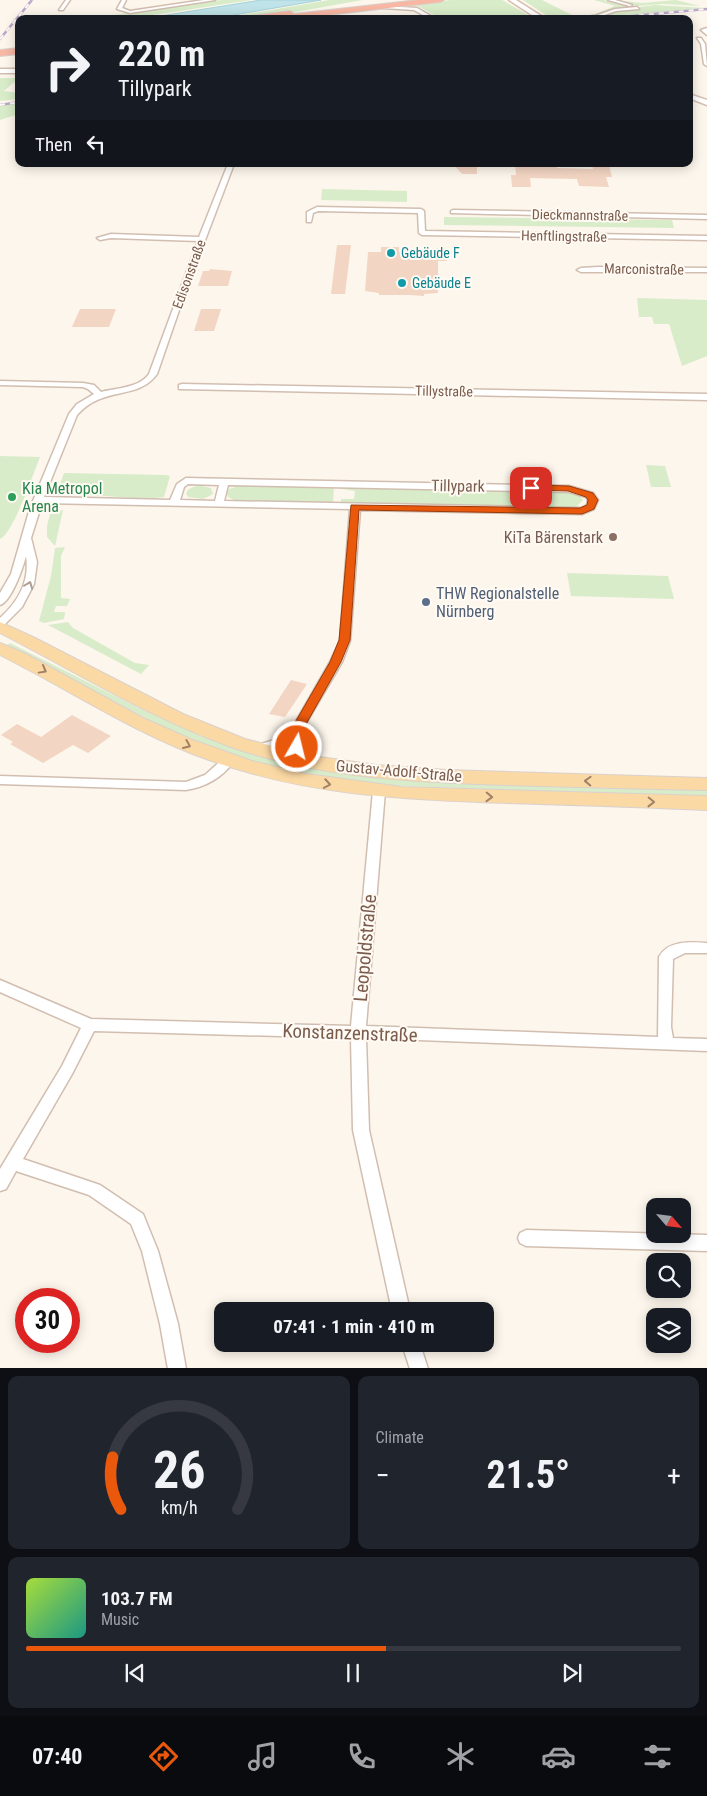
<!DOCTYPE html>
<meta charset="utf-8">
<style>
:root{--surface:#171b24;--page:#20242c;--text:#f1f3f6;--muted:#9ea1a6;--line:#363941;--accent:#ea580c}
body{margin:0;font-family:"Roboto Condensed",sans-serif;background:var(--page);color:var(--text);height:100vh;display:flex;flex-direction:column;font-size:19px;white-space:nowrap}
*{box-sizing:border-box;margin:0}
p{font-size:16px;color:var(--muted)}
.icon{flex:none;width:28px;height:28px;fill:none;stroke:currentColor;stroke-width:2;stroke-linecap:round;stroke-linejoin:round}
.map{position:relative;height:1368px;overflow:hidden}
.side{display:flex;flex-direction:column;gap:8px;padding:8px;background:#0d0f14;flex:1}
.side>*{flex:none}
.hud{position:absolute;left:15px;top:15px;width:678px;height:152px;border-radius:10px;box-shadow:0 2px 12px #0003;background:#171b24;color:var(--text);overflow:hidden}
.needle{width:32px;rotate:118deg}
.controls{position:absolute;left:646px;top:1198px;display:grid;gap:10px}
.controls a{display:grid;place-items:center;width:45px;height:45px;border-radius:10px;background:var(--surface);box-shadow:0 2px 12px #0003;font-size:25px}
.speed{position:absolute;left:15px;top:1288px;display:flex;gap:10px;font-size:25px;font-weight:700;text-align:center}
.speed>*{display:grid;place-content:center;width:65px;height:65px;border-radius:50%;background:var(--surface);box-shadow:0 2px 12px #0003;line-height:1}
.speed .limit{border:8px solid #d22;background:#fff;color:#111}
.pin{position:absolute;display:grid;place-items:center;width:42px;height:42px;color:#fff;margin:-21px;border-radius:10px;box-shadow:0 2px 8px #0006}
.me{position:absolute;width:55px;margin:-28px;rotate:8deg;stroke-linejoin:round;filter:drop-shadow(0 0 4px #0008)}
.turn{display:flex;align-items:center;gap:18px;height:105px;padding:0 20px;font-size:22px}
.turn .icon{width:65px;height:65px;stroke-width:2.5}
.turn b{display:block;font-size:35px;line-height:42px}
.then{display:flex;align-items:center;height:48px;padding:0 20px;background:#0003;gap:10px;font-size:19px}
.big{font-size:38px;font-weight:700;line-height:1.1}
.side .tile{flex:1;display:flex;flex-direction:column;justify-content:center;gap:8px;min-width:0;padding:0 18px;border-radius:10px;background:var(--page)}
.side .dial{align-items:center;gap:0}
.dial svg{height:130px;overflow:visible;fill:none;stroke:var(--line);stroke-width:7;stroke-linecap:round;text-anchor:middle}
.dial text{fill:var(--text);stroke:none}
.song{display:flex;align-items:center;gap:15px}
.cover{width:60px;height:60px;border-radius:8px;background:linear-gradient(135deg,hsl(80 70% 55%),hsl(170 70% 35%))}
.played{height:5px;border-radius:2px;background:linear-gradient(90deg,var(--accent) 55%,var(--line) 55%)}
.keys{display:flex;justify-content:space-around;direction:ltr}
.heat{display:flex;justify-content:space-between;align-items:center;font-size:28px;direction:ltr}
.side .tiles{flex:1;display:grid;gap:8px;grid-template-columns:1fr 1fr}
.tile:last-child{grid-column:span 2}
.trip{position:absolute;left:214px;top:1302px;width:280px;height:50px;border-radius:10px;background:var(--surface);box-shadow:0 2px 12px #0003;font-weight:700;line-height:50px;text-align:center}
.tab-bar{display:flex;height:80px;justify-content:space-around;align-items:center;background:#090b0e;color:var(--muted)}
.tab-bar .icon{width:35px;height:35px}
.tab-bar .on{color:var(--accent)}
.tab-bar b{font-size:22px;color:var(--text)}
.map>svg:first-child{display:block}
.green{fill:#d8ecc9}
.water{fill:#bfe3e8;stroke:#a5d3da}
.building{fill:#f3d5c3}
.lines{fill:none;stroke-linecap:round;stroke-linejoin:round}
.street-casing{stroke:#d1beb0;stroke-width:3}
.secondary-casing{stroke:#d6c0b0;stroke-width:3}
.primary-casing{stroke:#dad1cd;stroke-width:2}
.highway-casing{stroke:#dad1cd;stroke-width:2}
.street{fill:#fff;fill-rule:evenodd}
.secondary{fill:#fff;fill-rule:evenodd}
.primary{fill:#fbd9a5;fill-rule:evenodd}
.highway{fill:#f7b7a3;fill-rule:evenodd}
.rail-casing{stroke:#b9a8c9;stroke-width:2.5}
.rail{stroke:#fffaf3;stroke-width:2;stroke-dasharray:5;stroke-linecap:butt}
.oneway{stroke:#af9d94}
.oneway2{stroke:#a18267}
.route{fill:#ea580c;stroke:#983908}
.culture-dot{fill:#0f9aa8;stroke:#fffaf3;stroke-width:2}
.leisure-dot{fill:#2e9e5b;stroke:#fffaf3;stroke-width:2}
.education-dot{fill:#8d6e63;stroke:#fffaf3;stroke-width:2}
.service-dot{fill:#5c6f8a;stroke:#fffaf3;stroke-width:2}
.labels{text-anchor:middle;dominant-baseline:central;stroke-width:4;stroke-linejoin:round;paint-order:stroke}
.far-street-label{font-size:14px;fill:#7a5c4d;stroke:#fffaf3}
.far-culture-label{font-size:14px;fill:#0d838f;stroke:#fffaf3;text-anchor:start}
.street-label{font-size:16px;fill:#7a5c4d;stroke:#fffaf3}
.leisure-label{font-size:16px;fill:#27864d;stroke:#fffaf3;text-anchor:start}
.education-label{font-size:16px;fill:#785e54;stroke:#fffaf3;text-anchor:end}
.service-label{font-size:16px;fill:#4e5e75;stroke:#fffaf3;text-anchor:start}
.near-street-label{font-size:19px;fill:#7a5c4d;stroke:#fffaf3}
</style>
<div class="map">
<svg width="707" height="1369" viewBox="0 0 707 1369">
<rect width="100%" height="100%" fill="#fdf6ec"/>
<!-- green -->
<path class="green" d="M 221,0 L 251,0 L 127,19 L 85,19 Z
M 329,0 L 363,0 C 316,8 267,19 219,19 Z
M 450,0 L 502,0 L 535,19 L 441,19 L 416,5 Z
M 523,0 L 542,0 L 576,17 L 595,14 L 615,6 L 594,0 L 603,0 L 627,6 L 594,16 L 552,19 Z
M 615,0 L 642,3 L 676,0 L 700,6 L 663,4 L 637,6 Z
M 655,5 L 706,8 L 601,17 L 616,10 Z
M 0,78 L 19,78 L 4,91 L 19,93 L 19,99 L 0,101 Z
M 19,103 L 19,114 L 0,120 L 0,106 Z
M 322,189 L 407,191 L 407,202 L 321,200 Z
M 444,217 L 672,220 L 674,228 L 444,225 Z
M 637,298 L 707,300 L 707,356 L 682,366 L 669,324 L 654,324 L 652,317 L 639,317 Z
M 0,456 L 40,457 C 33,474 14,532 0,539 Z
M 646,465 L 665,466 L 671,487 L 651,487 Z
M 64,473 L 166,475 L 170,476 L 164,497 L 148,499 L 59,493 L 57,492 Z
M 198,485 L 211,488 L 213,494 L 203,499 L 188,497 L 186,493 L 189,489 Z
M 243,485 L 334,487 L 333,503 L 236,501 L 228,497 L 227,493 L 229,489 Z
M 342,487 L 567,491 L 579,495 L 583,500 L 577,506 L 566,508 L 341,503 L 341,499 L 354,499 L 355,491 L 342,489 Z
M 63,510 L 55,546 L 47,537 L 47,526 L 50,514 Z
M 65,547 L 61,556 L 61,598 L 70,599 L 67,606 L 56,606 L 54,612 L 65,612 L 64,619 L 44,623 L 39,621 L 51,576 L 55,548 Z
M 567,573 L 668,576 L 674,599 L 571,596 Z
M 68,622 L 73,628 L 135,663 L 149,665 L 141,674 L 48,625 Z
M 10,643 L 137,707 L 190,731 L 239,749 L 324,770 L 707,789 L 707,797 L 377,785 L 291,771 L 255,762 L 198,743 L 151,721 L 7,645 Z"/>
<!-- water -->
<path class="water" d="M 261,0 L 321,0 L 211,19 L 142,19 Z"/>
<!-- building -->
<path class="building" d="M 453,164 L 477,164 L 477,174 L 462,174 Z
M 515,164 L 556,164 L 557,168 L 593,169 L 592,164 L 603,164 L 609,165 L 612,177 L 606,177 L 609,187 L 579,186 L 577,179 L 530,178 L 531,187 L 512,187 L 511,175 L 516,175 Z
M 337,245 L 351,245 L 345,294 L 331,294 Z
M 381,247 L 399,247 L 399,252 L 426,253 L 426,248 L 447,248 L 447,261 L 438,261 L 438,293 L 424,294 L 424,296 L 410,295 L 379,295 L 379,293 L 365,291 L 368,252 L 381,252 Z
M 210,269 L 232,271 L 228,286 L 198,286 L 203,271 L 209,271 Z
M 80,309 L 116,309 L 109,327 L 72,327 Z
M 201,309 L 221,309 L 214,331 L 194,331 Z
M 291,680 L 307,684 L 285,717 L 269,714 Z
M 72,715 L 111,736 L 88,753 L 73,745 L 43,763 L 10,744 L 13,742 L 1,735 L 17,724 L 41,737 Z"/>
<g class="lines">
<!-- street casing -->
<g class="street-casing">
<path id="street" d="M 66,0 L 70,0 L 63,10 L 59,10 Z
M 122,0 L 126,0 L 122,8 L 130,11 L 204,0 L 215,0 L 130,13 L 117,9 Z
M 608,0 L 615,0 L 632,5 L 630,6 Z
M 385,6 L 417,8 L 436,19 L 430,19 L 414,10 L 383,8 Z
M 637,7 L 639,9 L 616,11 L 596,18 L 567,19 L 595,16 L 615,9 Z
M 707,28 L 707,35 L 701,30 Z
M 697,38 L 701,38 L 705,44 L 707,66 L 704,64 L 701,44 Z
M 0,69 L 19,69 L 19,73 L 0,73 Z
M 228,164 L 234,164 L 185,293 L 157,374 C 138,401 103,385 77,415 L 44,497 L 170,500 L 177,484 L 186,478 L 569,486 L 593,493 L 598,500 L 594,509 L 582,514 L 360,510 L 350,641 L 342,662 L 305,725 L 303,745 L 315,761 L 309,765 C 299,762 291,748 291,738 C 282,746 267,755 255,752 L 253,749 L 255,746 L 274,740 L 295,723 L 330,662 L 340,641 L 350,509 L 42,503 L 31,538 L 37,562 L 34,584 L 22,607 L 4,625 L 0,626 L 0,618 C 18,602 30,581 26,556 C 23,568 11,602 0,605 L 0,593 L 11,574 L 30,508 L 69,414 L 77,404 L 94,394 L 88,389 L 83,387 L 0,385 L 0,381 L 83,383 L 94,385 L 101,392 C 117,388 139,388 149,374 L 198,241 L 111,238 L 100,240 L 97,238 L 111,234 L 199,237 ZM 188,484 L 219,485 L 215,501 L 180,500 L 184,487 ZM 228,485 L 569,492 L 586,497 L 588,500 L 587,505 L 581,508 L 224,501 Z
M 317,207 L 421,209 L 424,211 L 425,231 L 707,236 L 707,240 L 422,235 L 419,233 L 418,213 L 318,211 L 313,213 L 311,222 L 307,222 L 307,212 Z
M 453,210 L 707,215 L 707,219 L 451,213 L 451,211 Z
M 598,267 L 707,268 L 707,272 L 581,272 L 577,270 L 581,268 Z
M 182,384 L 707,394 L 707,400 L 179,389 L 179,385 Z
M 229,756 L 235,760 C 223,777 206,787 186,790 L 0,784 L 0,776 L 186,782 L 205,775 L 225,757 Z
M 379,787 L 383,788 L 385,791 L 366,1026 L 658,1037 L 659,957 C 668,940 691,942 707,943 L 707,953 L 685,953 L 673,959 L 671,1027 L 673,1038 L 707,1039 L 707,1051 L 366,1038 L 369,1130 L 410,1311 L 392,1311 L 353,1130 L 351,1038 L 94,1031 L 72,1074 L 23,1159 L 100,1185 L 143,1214 L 158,1251 L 178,1324 L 186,1369 L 168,1369 L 160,1324 L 142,1251 L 131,1224 L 89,1195 L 16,1171 L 6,1189 L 0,1191 L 0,1169 L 62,1066 L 81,1028 L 0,992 L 0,980 L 91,1019 L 351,1026 L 373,791 L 375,788 Z
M 526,1230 L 707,1235 L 707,1251 L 526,1246 L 520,1243 L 518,1238 L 520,1233 Z
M 402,1344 L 420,1344 L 428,1369 L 410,1369 Z"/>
</g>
<!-- secondary casing -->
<g class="secondary-casing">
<path id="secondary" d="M 509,0 L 516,0 L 546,19 L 538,19 Z
M 689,94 L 707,100 L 707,105 L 689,98 Z"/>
</g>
<!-- primary casing -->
<g class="primary-casing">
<path id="primary" d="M 0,622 L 35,638 L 183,714 L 245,739 L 306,755 L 376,765 L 447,770 L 707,778 L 707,790 C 640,789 573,787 507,785 C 414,782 319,778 231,747 C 150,718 76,672 0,633 Z
M 0,643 L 26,654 L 143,718 L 193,740 L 252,761 L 307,774 L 402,787 L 707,796 L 707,810 C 640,807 574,805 507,803 C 401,799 310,796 209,760 C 135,734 70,690 0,655 Z"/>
</g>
<!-- highway casing -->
<g class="highway-casing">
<path id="highway" d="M 418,0 L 444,0 L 440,2 L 293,19 L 248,19 L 252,16 L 290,11 L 294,14 Z
M 19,48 L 19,54 L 0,56 L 0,50 Z"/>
</g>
<!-- street -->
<use href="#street" class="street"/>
<!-- secondary -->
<use href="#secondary" class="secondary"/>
<!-- primary -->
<use href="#primary" class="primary"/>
<!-- highway -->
<use href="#highway" class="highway"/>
<!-- rail casing -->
<g class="rail-casing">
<path id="rail" d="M 599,19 L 707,9
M 0,39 L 32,0
M 0,105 L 19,102"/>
</g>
<!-- rail -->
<use href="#rail" class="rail"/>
</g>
<!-- one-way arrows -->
<defs><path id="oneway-chevron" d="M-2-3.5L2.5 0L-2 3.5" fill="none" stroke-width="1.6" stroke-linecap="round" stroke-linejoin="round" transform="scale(1.25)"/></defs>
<use class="oneway" href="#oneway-chevron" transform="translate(29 585) rotate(-69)"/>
<g class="oneway2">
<use href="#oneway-chevron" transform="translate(43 670) rotate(29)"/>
<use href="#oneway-chevron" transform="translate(187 745) rotate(23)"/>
<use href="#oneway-chevron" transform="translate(588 781) rotate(-178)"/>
<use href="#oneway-chevron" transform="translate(327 784) rotate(10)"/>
<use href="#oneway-chevron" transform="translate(489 797) rotate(2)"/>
<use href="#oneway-chevron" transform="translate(651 802) rotate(1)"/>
</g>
<!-- route -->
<path class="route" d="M 531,485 L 569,486 L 593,493 L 598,500 L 594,509 L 582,514 L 359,510 L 350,640 L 341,662 L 305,726 L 302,738 L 303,747 L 297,751 L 293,750 L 290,738 L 293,726 L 330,662 L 339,640 L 351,505 L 580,508 L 587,505 L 588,500 L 586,497 L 568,491 L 528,490 L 526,488 Z"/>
<!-- markers -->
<g class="culture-dot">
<circle cx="391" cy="253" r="5"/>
<circle cx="402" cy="283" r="5"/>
</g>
<circle class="leisure-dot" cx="12" cy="497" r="5"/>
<circle class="education-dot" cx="613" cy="537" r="5"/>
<circle class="service-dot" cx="426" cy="602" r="5"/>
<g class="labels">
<!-- far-street labels -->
<g class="far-street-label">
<text transform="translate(580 215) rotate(1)">Dieckmannstraße</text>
<text transform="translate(564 236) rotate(1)">Henftlingstraße</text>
<text transform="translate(644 269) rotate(1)">Marconistraße</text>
<text transform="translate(189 274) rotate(-70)">Edisonstraße</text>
<text transform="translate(444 391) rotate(1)">Tillystraße</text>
</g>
<!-- far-culture labels -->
<g class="far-culture-label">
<text x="401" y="253">Gebäude F</text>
<text x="412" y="283">Gebäude E</text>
</g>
<!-- street labels -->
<g class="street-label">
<text transform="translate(458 486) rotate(1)">Tillypark</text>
<text transform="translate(399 771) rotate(5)">Gustav-Adolf-Straße</text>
</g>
<!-- leisure labels -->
<g class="leisure-label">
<text x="22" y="488">Kia Metropol<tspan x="22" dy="18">Arena</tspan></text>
</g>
<!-- education labels -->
<g class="education-label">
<text x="603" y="537">KiTa Bärenstark</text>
</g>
<!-- service labels -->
<g class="service-label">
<text x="436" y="593">THW Regionalstelle<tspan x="436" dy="18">Nürnberg</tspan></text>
</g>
<!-- near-street labels -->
<g class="near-street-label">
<text transform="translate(365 948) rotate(-85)">Leopoldstraße</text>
<text transform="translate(350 1033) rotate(2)">Konstanzenstraße</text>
</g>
</g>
</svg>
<div class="controls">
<a><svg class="needle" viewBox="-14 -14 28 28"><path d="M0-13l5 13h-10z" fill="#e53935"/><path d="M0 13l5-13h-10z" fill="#9ea1a6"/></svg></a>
<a><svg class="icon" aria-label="search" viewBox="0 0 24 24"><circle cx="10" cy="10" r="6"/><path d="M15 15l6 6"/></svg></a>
<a><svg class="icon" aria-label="layers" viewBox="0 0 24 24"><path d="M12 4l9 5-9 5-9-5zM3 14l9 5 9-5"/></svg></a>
</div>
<div class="speed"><div class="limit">30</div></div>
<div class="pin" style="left:531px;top:488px;background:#d93025"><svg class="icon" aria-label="arrive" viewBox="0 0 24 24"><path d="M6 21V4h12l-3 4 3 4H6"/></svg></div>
<svg class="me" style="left:297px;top:747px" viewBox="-20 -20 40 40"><circle r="17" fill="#ea580c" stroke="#fff" stroke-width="3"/><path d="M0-11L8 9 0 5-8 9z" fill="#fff"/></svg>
<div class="trip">07:41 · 1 min · 410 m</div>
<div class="hud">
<div class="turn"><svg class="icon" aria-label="right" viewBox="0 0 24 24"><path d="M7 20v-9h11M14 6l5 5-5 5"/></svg><div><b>220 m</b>Tillypark</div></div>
<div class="then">Then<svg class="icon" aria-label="left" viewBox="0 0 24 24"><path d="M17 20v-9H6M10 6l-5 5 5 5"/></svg></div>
</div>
</div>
<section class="side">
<div class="tiles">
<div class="tile dial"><svg viewBox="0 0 100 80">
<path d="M14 69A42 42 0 1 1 86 69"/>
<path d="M14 69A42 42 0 0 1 9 37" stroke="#ea580c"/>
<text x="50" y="56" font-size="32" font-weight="700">26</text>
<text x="50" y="72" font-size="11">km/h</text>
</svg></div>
<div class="tile"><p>Climate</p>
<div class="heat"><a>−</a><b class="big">21.5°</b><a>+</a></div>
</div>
<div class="tile">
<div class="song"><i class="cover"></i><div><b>103.7 FM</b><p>Music</p></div></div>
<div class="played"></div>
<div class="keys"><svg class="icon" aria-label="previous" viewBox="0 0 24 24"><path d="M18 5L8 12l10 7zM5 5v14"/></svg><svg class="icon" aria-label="pause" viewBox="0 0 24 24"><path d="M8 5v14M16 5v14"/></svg><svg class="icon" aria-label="next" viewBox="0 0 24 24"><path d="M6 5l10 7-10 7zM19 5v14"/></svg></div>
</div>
</div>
</section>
<nav class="tab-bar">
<b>07:40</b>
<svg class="icon on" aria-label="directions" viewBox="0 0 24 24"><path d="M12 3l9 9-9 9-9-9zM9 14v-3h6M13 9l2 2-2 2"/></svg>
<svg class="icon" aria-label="music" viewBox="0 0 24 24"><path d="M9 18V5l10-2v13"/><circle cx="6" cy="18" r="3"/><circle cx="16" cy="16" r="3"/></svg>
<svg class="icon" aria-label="phone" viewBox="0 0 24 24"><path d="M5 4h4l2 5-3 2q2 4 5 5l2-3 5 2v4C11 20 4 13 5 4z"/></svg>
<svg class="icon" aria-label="climate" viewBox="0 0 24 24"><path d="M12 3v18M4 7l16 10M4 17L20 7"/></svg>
<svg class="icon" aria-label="car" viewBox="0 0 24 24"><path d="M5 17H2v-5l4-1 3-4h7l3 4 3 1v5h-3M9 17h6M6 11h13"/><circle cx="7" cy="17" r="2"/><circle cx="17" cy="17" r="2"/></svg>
<svg class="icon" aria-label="filters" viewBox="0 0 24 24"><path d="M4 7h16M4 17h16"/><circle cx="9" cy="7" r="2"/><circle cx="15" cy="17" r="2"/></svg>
</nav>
